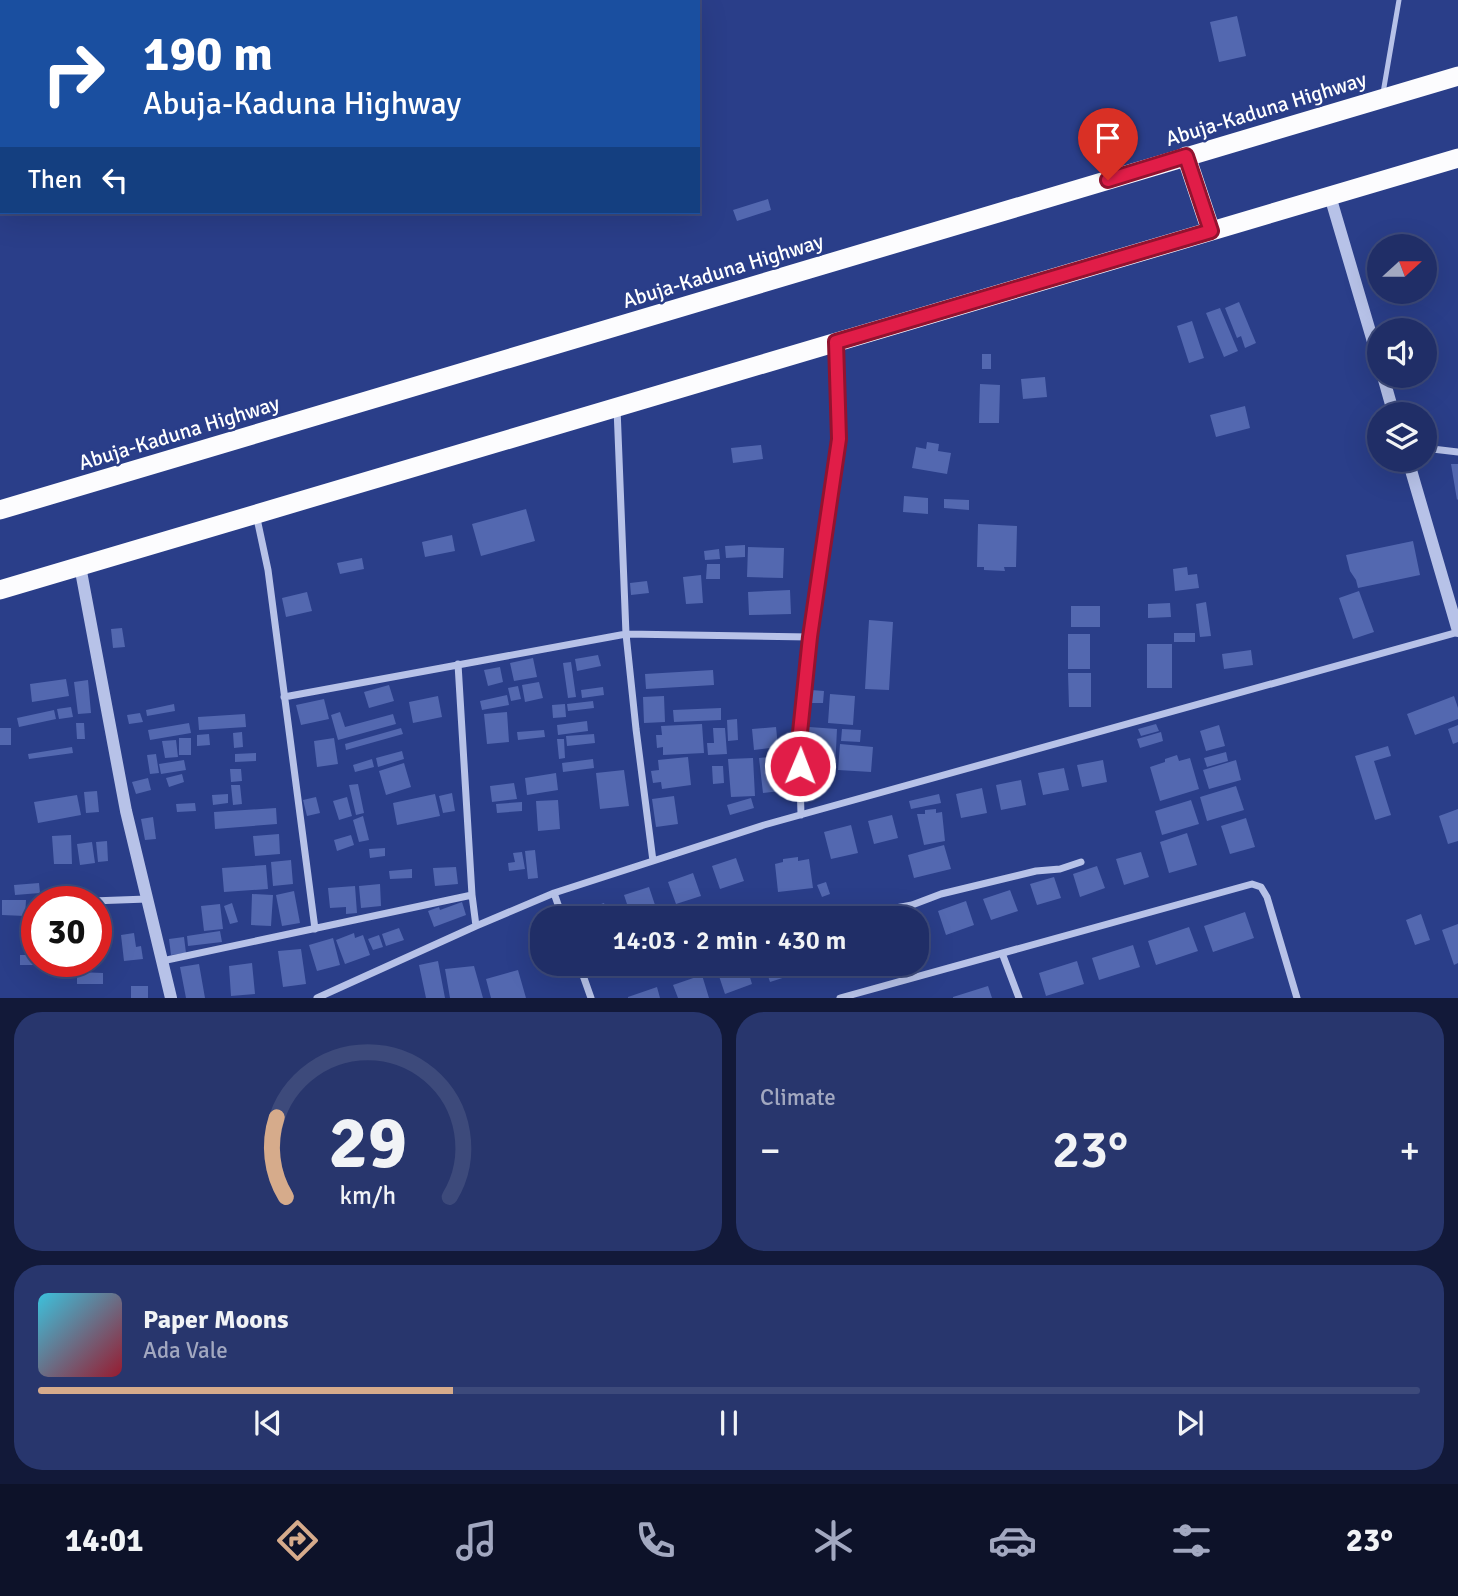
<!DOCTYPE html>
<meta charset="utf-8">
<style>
:root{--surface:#202e67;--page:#28366d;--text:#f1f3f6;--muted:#a2a8c0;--line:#3d4a7b;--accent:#d6ab8b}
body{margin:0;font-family:Signika,sans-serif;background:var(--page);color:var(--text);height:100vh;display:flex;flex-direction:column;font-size:26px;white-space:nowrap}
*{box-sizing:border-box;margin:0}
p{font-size:23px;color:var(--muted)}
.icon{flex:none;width:38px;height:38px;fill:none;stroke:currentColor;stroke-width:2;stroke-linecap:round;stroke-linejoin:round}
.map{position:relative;height:998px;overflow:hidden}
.sheet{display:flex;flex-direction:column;gap:14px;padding:14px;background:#121939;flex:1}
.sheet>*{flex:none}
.guide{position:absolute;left:0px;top:0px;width:700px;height:214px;box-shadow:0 7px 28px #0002,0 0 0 2px var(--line);background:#1a4fa0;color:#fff;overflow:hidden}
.needle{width:46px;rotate:69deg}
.tools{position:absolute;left:1367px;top:234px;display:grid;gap:14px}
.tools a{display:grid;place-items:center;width:70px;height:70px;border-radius:50%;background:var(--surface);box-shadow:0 7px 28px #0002,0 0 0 2px var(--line);font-size:35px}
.speed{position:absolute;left:21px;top:886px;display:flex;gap:14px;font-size:35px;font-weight:700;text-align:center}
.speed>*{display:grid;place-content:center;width:91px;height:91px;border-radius:50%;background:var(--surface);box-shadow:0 7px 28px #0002,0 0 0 2px var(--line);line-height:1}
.speed .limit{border:10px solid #d22;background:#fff;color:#111}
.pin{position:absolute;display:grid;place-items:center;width:60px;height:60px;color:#fff;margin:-72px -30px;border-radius:50% 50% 50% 0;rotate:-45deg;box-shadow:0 0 7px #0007}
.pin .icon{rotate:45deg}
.me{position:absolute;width:77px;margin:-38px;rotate:1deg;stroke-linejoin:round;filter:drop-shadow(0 0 5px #0008)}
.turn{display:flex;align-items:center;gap:24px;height:147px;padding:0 28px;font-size:32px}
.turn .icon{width:91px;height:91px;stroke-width:2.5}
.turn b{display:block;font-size:49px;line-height:60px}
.then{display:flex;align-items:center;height:66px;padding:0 28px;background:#0003;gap:14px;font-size:26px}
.big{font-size:52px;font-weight:600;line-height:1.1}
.sheet .widget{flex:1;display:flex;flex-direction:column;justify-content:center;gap:10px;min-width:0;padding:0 24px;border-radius:28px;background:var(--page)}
.sheet .dial{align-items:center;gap:0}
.dial svg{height:182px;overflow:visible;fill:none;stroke:var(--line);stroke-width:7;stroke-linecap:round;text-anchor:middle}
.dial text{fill:var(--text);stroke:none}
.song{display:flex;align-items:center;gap:21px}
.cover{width:84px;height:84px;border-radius:10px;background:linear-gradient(135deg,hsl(190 70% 55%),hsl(350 70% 35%))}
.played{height:7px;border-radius:4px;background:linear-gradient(90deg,var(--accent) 30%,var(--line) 30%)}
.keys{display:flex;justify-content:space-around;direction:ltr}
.heat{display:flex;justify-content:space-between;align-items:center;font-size:38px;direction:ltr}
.sheet .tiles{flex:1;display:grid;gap:14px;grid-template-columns:1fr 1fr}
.widget:last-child{grid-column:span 2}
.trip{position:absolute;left:530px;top:906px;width:399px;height:70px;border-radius:28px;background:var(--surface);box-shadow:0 7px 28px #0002,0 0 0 2px var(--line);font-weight:600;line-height:70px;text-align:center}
.tabs{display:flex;height:112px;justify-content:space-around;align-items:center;background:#0d1229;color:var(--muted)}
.tabs .icon{width:49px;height:49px}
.tabs .current{color:var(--accent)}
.tabs b{font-size:32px;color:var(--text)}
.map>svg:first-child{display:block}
.building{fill:#5368b0}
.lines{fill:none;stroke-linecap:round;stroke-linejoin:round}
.service{stroke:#b7c2e8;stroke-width:5}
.minor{stroke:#b7c2e8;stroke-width:7}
.tertiary{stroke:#b7c2e8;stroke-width:12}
.trunk{stroke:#fcfcfe;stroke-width:19}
.route-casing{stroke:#92132f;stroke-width:18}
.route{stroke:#e11d48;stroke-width:12}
.labels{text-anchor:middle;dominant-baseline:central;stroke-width:5;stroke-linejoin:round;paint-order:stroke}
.street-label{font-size:21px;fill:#fff;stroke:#2a3e89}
</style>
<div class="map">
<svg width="1458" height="998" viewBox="0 0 1458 998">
<rect width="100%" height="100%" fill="#2a3e89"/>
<!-- building -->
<path class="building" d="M 1237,16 L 1246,56 L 1219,62 L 1210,22 Z
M 768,199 L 771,210 L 737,221 L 733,210 Z
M 1239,302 L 1256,343 L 1245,348 L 1241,336 L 1237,338 L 1225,308 Z
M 1220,308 L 1238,351 L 1224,357 L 1206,313 Z
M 1192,321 L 1204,358 L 1189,363 L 1177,326 Z
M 982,354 L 991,354 L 991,369 L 982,369 Z
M 1045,377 L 1047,397 L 1023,399 L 1021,379 Z
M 980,384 L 1000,385 L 999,423 L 979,423 Z
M 1245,406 L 1250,428 L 1216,437 L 1210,415 Z
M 927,442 L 939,444 L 938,451 L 951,453 L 947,474 L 912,468 L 916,447 L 926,449 Z
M 761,445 L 763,459 L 733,463 L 731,448 Z
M 1451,464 L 1458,464 L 1458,499 L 1457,500 Z
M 904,496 L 928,498 L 928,514 L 903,512 Z
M 944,499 L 969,500 L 969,510 L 944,508 Z
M 526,509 L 535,541 L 481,556 L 472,524 Z
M 978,524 L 1017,526 L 1016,567 L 1004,567 L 1005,571 L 984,570 L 984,567 L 977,567 Z
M 452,535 L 455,551 L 425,557 L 422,542 Z
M 1413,541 L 1420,575 L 1358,588 L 1356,580 L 1350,571 L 1346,555 Z
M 745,545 L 745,557 L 726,558 L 725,546 Z
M 748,547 L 784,548 L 783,578 L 747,577 Z
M 719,549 L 720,559 L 705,560 L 704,551 Z
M 362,558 L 364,569 L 340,574 L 337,563 Z
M 707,564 L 720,564 L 720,579 L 706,579 Z
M 1187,567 L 1188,575 L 1197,574 L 1199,588 L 1175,591 L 1173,569 Z
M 701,575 L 703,603 L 686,604 L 683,577 Z
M 647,581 L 649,593 L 631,595 L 630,583 Z
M 790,590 L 791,614 L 749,615 L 748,592 Z
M 1359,591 L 1374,632 L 1353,639 L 1339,598 Z
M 307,592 L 312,611 L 286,617 L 282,598 Z
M 1206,602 L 1211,636 L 1200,637 L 1196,604 Z
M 1170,603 L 1171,617 L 1148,618 L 1148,604 Z
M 1071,606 L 1100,606 L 1100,627 L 1071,627 Z
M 869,620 L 893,622 L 889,690 L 865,689 Z
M 122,628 L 125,647 L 113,648 L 111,629 Z
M 1174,633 L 1195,633 L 1195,642 L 1174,642 Z
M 1068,634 L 1090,634 L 1090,669 L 1068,669 Z
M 1147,644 L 1172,644 L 1172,688 L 1147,688 Z
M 1251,650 L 1253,665 L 1224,669 L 1222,654 Z
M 598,655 L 601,666 L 577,671 L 575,659 Z
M 533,658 L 537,677 L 514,681 L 510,663 Z
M 571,662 L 576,697 L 568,698 L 563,663 Z
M 500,667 L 503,682 L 488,686 L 484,670 Z
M 713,670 L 714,685 L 646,689 L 645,674 Z
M 1068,673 L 1091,673 L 1091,707 L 1069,707 Z
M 66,679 L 69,696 L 32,702 L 30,684 Z
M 88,680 L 91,713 L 78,714 L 74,682 Z
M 539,682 L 543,698 L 525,702 L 522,685 Z
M 389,685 L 394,701 L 369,708 L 364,692 Z
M 518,686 L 521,699 L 511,701 L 508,688 Z
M 603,687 L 604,695 L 582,698 L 581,690 Z
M 811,690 L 824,691 L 823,703 L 810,703 Z
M 830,694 L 855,696 L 853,725 L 828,723 Z
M 507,695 L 509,705 L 482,710 L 480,701 Z
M 438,696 L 442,717 L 413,723 L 409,702 Z
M 664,696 L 665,722 L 644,723 L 643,697 Z
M 1454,696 L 1458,708 L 1458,719 L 1415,735 L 1407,714 Z
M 324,699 L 329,719 L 301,725 L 296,705 Z
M 593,701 L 594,708 L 568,711 L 567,704 Z
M 174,704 L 175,711 L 147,716 L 146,710 Z
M 565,704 L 566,717 L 553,718 L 552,705 Z
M 71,707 L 73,717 L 59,719 L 57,709 Z
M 721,708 L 721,720 L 674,722 L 673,710 Z
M 54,710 L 56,719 L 19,727 L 17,718 Z
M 340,712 L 345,727 L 393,714 L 396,724 L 338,740 L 331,715 Z
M 507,712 L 509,742 L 487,744 L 484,714 Z
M 140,713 L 143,722 L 129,724 L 127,715 Z
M 245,714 L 246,727 L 199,730 L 198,717 Z
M 737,719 L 738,740 L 728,741 L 727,720 Z
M 587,721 L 588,731 L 558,735 L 557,725 Z
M 76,723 L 84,723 L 85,739 L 77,739 Z
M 189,723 L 191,733 L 150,740 L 148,730 Z
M 702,724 L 704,753 L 663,755 L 663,747 L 657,748 L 656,735 L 662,735 L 661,726 Z
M 1156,724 L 1159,731 L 1141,736 L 1138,729 Z
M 1219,725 L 1225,746 L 1206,751 L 1200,731 Z
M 1458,725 L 1458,742 L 1453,744 L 1448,729 Z
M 776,727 L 778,747 L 754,750 L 752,729 Z
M 809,727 L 837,729 L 835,769 L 807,767 Z
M 0,728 L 11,728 L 11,745 L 0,745 Z
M 401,728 L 403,734 L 346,750 L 345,744 Z
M 713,728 L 725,728 L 727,754 L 708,755 L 707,743 L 714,743 Z
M 842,729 L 861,730 L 860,742 L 841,741 Z
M 544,730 L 545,737 L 518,740 L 517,732 Z
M 242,732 L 243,747 L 234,748 L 233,733 Z
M 1161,732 L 1163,741 L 1140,748 L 1137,739 Z
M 209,734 L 210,745 L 197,746 L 197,735 Z
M 594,734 L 595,743 L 567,746 L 566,736 Z
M 179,738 L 191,738 L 191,755 L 179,755 Z
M 334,738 L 338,764 L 317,767 L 314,741 Z
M 557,739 L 564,739 L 565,758 L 559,759 Z
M 176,740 L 178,757 L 165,758 L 162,741 Z
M 840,744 L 873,747 L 871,772 L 838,770 Z
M 1388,746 L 1391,756 L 1374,761 L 1391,815 L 1375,820 L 1355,756 Z
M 72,747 L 73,753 L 29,759 L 28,754 Z
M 402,751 L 404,759 L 378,767 L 376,758 Z
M 1226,752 L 1228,761 L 1207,767 L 1204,758 Z
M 256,753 L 256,761 L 235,762 L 235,754 Z
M 156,754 L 159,773 L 150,774 L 147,755 Z
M 785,755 L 789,790 L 763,793 L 759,758 Z
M 1177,755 L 1179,761 L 1190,758 L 1199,789 L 1160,801 L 1150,767 L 1165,762 L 1165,759 Z
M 688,757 L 691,785 L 662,789 L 661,782 L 653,783 L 651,771 L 659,770 L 658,760 Z
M 753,758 L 755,796 L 731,797 L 728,759 Z
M 372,759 L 374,767 L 355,772 L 353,765 Z
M 593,759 L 594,768 L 563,772 L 562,763 Z
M 184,760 L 186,770 L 161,774 L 159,764 Z
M 1103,760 L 1107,782 L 1082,787 L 1077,765 Z
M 1236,760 L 1241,780 L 1209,789 L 1203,770 Z
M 404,763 L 411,787 L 386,795 L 379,771 Z
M 712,766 L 723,766 L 724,783 L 713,784 Z
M 1064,768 L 1069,790 L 1043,795 L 1038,773 Z
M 230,769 L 241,769 L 242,781 L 231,782 Z
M 624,770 L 629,806 L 600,809 L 596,773 Z
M 556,773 L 558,790 L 527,795 L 525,778 Z
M 182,774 L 184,782 L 169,787 L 166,778 Z
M 148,778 L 151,790 L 136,794 L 132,782 Z
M 1021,780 L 1026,805 L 1001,810 L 996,785 Z
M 514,783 L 517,799 L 492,802 L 490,786 Z
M 358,784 L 364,813 L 356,815 L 349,785 Z
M 231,785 L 240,785 L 242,804 L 233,805 Z
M 1236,786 L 1244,810 L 1207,821 L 1200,797 Z
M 982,788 L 987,813 L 961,818 L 956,794 Z
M 97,791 L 99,812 L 86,813 L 84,792 Z
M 452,793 L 455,811 L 443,813 L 439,796 Z
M 228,794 L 228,803 L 213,805 L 212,795 Z
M 435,794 L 440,816 L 397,825 L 393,803 Z
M 939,794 L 941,803 L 911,809 L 909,801 Z
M 77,795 L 81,815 L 38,823 L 34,802 Z
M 674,796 L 678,824 L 656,827 L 652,799 Z
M 316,797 L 320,813 L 307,816 L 303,800 Z
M 347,797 L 352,816 L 339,820 L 333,801 Z
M 751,798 L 754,808 L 730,815 L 727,805 Z
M 558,800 L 560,829 L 538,831 L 536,801 Z
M 1191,800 L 1199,824 L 1162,835 L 1155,811 Z
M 522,802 L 522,811 L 497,813 L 496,804 Z
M 195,803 L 196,811 L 177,812 L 176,804 Z
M 276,808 L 277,824 L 215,829 L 214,812 Z
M 936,809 L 936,813 L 942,812 L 945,841 L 924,845 L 917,814 L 925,814 L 925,810 Z
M 1458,809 L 1458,841 L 1448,844 L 1439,816 Z
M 892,815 L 898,838 L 874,844 L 868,821 Z
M 363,816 L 369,840 L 359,842 L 353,820 Z
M 153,817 L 156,839 L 145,840 L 141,819 Z
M 1246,818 L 1255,847 L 1230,854 L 1221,826 Z
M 851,825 L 858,853 L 831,859 L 824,832 Z
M 1187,833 L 1197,865 L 1169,873 L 1160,842 Z
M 279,834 L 280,854 L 255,856 L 253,836 Z
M 71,835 L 72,864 L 54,864 L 52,836 Z
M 351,835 L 354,845 L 337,851 L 334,840 Z
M 107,841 L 108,861 L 98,862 L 96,842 Z
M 92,842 L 95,863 L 80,865 L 77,844 Z
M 944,845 L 951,869 L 914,878 L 908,855 Z
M 385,848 L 385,856 L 370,858 L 369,849 Z
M 535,850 L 538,878 L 528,879 L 525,851 Z
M 522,852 L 525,869 L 509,871 L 508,863 L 515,862 L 513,853 Z
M 1141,852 L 1149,877 L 1124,885 L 1116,859 Z
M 798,857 L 798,861 L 809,859 L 813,888 L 778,892 L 775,864 L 783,862 L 783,859 Z
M 736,858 L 744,881 L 720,889 L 712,866 Z
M 291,860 L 293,884 L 273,886 L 271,862 Z
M 266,865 L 268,889 L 224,892 L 222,868 Z
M 1097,866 L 1105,888 L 1080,897 L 1073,874 Z
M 456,867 L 458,884 L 435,886 L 433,868 Z
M 412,869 L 412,878 L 390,879 L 389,871 Z
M 693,873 L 701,896 L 676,904 L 668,882 Z
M 1054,877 L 1061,898 L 1037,905 L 1030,884 Z
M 826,882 L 830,894 L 822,897 L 817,885 Z
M 39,883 L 40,893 L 15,895 L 14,885 Z
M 380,884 L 381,906 L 361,908 L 359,886 Z
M 355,886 L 357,913 L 346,914 L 346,907 L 330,908 L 328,888 Z
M 649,887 L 657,911 L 632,919 L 624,895 Z
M 1010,890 L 1018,911 L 991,920 L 983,899 Z
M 294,891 L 300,923 L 282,926 L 276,895 Z
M 252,894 L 273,895 L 271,926 L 251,925 Z
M 2,900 L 26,900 L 25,916 L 2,915 Z
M 966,901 L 974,925 L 946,935 L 938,911 Z
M 462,902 L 466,915 L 434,927 L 428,911 L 439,907 L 440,910 Z
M 232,903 L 238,922 L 230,924 L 224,906 Z
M 604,903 L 610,919 L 580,919 L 577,912 Z
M 220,904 L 223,929 L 204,931 L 201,906 Z
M 1245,912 L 1254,938 L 1213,952 L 1204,926 Z
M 922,914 L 930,938 L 917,942 L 917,919 L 908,918 Z
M 1421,914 L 1430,940 L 1415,945 L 1406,920 Z
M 1458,924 L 1458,963 L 1454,965 L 1442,930 Z
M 1189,927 L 1198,951 L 1156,965 L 1148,941 Z
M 399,928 L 404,940 L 386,946 L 382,934 Z
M 220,931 L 222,942 L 188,946 L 187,936 Z
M 134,933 L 136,947 L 141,946 L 143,959 L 124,961 L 121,935 Z
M 354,933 L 355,938 L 363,935 L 370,955 L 345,964 L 336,940 Z
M 379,935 L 383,947 L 373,950 L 368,939 Z
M 184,937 L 186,953 L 171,955 L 169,939 Z
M 333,938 L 340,965 L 317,971 L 309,945 Z
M 1133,945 L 1140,967 L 1099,980 L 1092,958 Z
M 301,949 L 306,984 L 283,987 L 278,951 Z
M 20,955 L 37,955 L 37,961 L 40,961 L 40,965 L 20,965 Z
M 438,961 L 445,998 L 426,998 L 419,965 Z
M 1077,961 L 1084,984 L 1046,996 L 1039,973 Z
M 252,963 L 255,994 L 231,996 L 229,966 Z
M 199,964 L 205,998 L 186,998 L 180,967 Z
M 746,964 L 752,984 L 725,994 L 718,973 Z
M 764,964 L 795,964 L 798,973 L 770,982 Z
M 474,966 L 483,998 L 450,998 L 445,969 Z
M 518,970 L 526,998 L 491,998 L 486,979 Z
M 77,972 L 103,973 L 103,984 L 77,984 Z
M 702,975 L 709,998 L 678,998 L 673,985 Z
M 131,986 L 148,986 L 148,998 L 131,998 Z
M 988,986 L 992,998 L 953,998 L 953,997 Z
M 657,987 L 660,998 L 628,998 L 628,997 Z"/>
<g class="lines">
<!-- service -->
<path class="service" d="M 1383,93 L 1399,0"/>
<!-- minor -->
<path class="minor" d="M 617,408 L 626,634 L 636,729 L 653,861
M 1424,448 L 1458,452
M 256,514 L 268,570 L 315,929
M 458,664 L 472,895 L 476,926
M 284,697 L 626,634 L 810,637
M 801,815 L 799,742 L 810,637 L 839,439 L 836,346
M 554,893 L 563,919
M 92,901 L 147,899
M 836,919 L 912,905 L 941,894 L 1036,871 L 1060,869 L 1081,862
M 1002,953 L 1019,998
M 162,961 L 472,895
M 579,964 L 591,998
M 317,998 L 476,926 L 554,893 L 764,825 L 1458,632
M 840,998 L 1252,884 L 1261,887 L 1267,897 L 1297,998"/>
<!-- tertiary -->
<path class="tertiary" d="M 1330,196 L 1379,362
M 1383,376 L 1394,415
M 1408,460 L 1458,631
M 80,566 L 126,811 L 171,998"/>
<!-- trunk -->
<path class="trunk" d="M 1186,156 L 1211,231
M 0,510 L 1458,76
M 0,590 L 1458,158"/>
</g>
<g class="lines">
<!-- route casing -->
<g class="route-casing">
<path id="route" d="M 800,766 L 799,742 L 810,637 L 839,439 L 836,342 L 1211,231 L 1186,156 L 1108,180"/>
</g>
<!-- route -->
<use href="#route" class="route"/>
</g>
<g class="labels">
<!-- street labels -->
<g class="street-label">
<text transform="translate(1266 109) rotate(-17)">Abuja-Kaduna Highway</text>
<text transform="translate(723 271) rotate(-17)">Abuja-Kaduna Highway</text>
<text transform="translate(179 433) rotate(-17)">Abuja-Kaduna Highway</text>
</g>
</g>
</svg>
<div class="tools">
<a><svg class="needle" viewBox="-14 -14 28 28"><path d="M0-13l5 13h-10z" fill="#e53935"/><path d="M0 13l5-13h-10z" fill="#a2a8c0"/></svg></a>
<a><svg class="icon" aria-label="sound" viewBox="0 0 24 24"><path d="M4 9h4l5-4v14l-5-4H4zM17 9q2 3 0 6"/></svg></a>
<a><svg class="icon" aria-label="layers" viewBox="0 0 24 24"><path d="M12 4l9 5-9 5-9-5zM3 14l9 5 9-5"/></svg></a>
</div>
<div class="speed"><div class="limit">30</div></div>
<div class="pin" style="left:1108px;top:180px;background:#d93025"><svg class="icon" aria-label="arrive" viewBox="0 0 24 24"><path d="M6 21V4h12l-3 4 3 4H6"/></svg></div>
<svg class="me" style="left:800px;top:766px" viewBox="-20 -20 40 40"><circle r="17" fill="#e11d48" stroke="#fff" stroke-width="3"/><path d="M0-11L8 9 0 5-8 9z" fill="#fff"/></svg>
<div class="trip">14:03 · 2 min · 430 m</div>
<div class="guide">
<div class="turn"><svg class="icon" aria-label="right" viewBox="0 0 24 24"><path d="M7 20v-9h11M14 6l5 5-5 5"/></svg><div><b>190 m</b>Abuja-Kaduna Highway</div></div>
<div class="then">Then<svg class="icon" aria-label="left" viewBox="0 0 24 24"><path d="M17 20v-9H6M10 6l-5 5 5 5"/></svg></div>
</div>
</div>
<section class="sheet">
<div class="tiles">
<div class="widget dial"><svg viewBox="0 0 100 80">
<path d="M14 69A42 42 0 1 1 86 69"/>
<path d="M14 69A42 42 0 0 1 10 34" stroke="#d6ab8b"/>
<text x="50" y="56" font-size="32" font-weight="700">29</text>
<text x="50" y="72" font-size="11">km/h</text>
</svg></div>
<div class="widget"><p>Climate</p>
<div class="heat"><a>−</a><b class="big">23°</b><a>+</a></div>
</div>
<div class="widget">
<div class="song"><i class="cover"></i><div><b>Paper Moons</b><p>Ada Vale</p></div></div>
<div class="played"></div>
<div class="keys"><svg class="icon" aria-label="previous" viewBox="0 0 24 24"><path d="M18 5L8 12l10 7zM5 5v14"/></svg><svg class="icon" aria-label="pause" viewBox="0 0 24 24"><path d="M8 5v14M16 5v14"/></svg><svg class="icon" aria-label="next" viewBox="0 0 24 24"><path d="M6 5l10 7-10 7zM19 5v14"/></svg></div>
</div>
</div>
</section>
<nav class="tabs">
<b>14:01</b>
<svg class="icon current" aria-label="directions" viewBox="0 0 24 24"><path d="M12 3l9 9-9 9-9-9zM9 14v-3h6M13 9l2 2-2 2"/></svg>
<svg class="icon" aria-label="music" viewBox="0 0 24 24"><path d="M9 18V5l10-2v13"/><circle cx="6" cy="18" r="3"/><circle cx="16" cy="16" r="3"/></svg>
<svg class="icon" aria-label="phone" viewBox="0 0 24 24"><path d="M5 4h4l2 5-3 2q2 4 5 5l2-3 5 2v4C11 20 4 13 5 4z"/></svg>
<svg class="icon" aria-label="climate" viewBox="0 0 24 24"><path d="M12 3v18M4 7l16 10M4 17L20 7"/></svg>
<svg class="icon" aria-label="car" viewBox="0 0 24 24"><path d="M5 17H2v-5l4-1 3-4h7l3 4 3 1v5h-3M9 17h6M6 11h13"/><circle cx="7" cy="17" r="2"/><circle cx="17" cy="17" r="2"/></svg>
<svg class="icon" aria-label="filters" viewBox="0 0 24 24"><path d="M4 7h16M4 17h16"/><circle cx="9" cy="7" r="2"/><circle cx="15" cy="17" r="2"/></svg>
<b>23°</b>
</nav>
